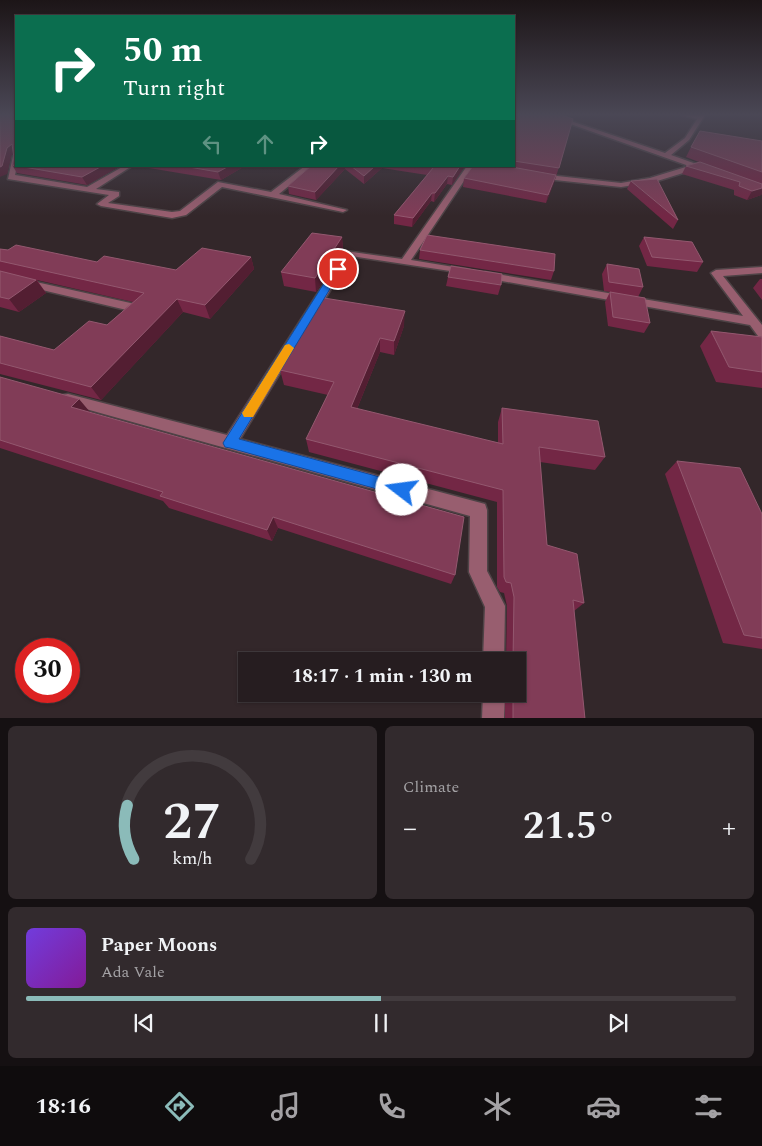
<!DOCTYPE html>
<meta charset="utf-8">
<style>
:root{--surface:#261d20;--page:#322a2d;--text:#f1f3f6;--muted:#a4a2a5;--line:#423b3e;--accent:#8bbbb9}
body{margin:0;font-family:Spectral,serif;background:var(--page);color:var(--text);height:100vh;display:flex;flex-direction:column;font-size:19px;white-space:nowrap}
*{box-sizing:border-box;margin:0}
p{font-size:16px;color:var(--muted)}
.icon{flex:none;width:28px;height:28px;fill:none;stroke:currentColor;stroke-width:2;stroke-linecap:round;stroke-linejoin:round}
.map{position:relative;height:718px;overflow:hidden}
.panel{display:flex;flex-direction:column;gap:8px;padding:8px;background:#151012;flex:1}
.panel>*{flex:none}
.guide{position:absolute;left:15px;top:15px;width:500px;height:152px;border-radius:0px;box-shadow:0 1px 4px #0004,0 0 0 1px var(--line);background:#0b6e4f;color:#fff;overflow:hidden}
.speed{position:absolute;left:15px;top:638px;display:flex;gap:10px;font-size:25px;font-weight:700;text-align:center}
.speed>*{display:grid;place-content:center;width:65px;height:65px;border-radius:50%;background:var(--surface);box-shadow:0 1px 4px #0004,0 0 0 1px var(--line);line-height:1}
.speed .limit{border:8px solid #d22;background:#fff;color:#111}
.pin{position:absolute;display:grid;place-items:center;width:42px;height:42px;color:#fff;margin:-21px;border:2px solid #fff;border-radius:50%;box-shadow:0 1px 5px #0007}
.me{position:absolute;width:55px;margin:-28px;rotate:285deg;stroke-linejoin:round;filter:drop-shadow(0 0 4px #0008)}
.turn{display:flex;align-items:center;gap:18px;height:105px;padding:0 25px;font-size:22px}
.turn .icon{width:65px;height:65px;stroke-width:2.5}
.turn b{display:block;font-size:35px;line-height:42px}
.lanes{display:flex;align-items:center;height:48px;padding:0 25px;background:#0003;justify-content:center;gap:25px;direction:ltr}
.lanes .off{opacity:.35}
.big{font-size:38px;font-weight:700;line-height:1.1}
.panel .card{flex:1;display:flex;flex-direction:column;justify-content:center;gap:8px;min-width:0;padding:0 18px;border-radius:8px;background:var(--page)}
.panel .dial{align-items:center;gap:0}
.dial svg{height:130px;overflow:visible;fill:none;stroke:var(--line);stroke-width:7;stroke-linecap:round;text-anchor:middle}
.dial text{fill:var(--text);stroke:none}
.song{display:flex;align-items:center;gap:15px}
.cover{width:60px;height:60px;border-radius:8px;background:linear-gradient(135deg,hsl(260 70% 55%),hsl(290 70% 35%))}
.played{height:5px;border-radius:2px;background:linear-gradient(90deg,var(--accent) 50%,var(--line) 50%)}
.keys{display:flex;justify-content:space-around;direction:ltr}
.heat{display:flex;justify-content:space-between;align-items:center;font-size:28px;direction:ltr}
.panel .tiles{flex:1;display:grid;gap:8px;grid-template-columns:1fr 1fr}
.card:last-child{grid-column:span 2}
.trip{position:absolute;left:238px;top:652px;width:288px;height:50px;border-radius:0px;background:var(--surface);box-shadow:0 1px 4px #0004,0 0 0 1px var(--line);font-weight:700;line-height:50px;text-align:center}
.tab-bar{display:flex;height:80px;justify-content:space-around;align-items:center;background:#0f0c0d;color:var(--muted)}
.tab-bar .icon{width:35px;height:35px}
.tab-bar .selected{color:var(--accent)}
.tab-bar b{font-size:22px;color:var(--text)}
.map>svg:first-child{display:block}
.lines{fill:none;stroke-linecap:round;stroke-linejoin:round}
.minor-casing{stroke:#4e4346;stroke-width:3}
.minor{fill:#985e6f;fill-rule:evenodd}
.wall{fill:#732745}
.shaded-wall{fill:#531e32}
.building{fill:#813c57;stroke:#93586f}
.route{fill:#1a73e8;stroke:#114b97}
.slow{fill:#f59e0b}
</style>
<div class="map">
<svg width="762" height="719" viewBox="0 0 762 719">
<rect width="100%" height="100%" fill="#33272a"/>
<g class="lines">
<!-- minor casing -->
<g class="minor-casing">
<path id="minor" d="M545 115H553L665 153 685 138 697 119 682 115H705L689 140 671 155 699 165 710 170 706 172 696 169 654 182 621 187 536 178V174H539L621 183 650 178 689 166Z
M16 154 17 166 15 175 87 187 124 166H132L96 189 119 192V196L108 203 172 212 180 211 218 182 271 192 305 166H313L279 194 347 210 343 212 222 187 186 215 172 218 101 206 97 204 109 195 8 179 13 156Z
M467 166H474L411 260 466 269 470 270V274L351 256 240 439 485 504 487 510V571L505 606 504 661H483L485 607 469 572 470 516 68 404 63 403 61 399 63 395 68 394 227 435 345 251 402 259Z
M762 267V273L723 276 762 325V337L758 336 750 325 485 278 480 275 485 272 743 316 711 273 716 270Z
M0 274 135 304 141 308 135 312 0 280Z
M483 694H505L504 719H482Z"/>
</g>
<!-- minor -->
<use href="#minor" class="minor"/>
</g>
<!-- wall -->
<path class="wall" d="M0 115 120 166 87 185 17 173 12 165 14 158 13 154 11 156 7 174Z
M514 115 573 119 556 177 546 203 463 187 464 178 473 166H514Z
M691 147 762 160V193L761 195 747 200 734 195V190L682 174 686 166 699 162 686 157Z
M137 166H245L221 180Z
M311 166H465L452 185 447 184 434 202 431 201 412 227 394 224V215L427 175 382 168 364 184 345 169 316 200 289 194 288 186Z
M631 181 678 220 673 229 627 189Z
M342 237 343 251 316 292 284 286 281 272Z
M644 237 703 262 697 272 647 266 639 246Z
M0 249 97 262 176 270 251 257 254 269 210 319 183 312 101 400 0 374V336L54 350 107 325 133 302 37 280 46 293 19 312 0 307Z
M420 250 554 271 551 280 419 259Z
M607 264 643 287 638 297 604 291 602 274Z
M448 277 501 285 498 295 446 286Z
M760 279H762V300L753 288Z
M610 292 650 323 644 333 608 326 605 302Z
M404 326 394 355 380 352 357 409 498 443V422L502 408 605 457 595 470 540 462 547 545 584 603 574 611 585 719H505V694H516V661H506L507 606 504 593 500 592 497 587V502L309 452 306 439 328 395 284 385 280 370Z
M711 331 762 337V388L716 382 700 346Z
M0 377 90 412 455 575 451 584 278 528 272 541 169 508 163 501 0 448Z
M677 461 762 514V649L723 643 665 474Z"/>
<!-- shaded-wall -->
<path class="shaded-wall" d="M12 144 16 152 11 156 7 174 0 177V167L7 148Z
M102 166H120L87 185 82 177Z
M229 166H245L221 180 218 172Z
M339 166H345V169L316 200 315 192Z
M375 166H382V168L364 184V176Z
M460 166H465L452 185 453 177Z
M556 175 554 183 546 203 548 195Z
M448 176 447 184 434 202 435 193Z
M762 188V193L761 195 747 200 752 191Z
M432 193 431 201 412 227 413 218Z
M342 237 343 251 316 292 315 278Z
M251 257 254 269 210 319 205 305Z
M36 280 46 293 19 312 9 299Z
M177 299 183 312 101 400 91 387Z
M405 311 404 326 394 355V341Z
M380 338V352L352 421 351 407Z
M79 399 90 412 82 420 71 407Z
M273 517 278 528 272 541 267 530Z"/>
<!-- building -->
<path class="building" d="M0 115H16V166L12 165 14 158 12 144 7 148 2 166 0 167Z
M514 115H562L573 119 559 168 514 161Z
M700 131 762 141V172L691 147Z
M700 162 762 184V188L752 191 739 186 740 182 686 166Z
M18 166H102L82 177Z
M183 166H229L218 172Z
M311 166H339L315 192 288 186Z
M351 166H375L364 176Z
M423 166H460L453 177 448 176 435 193H432L413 218 394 215 433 168Z
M473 166H506L556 175 548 195 464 178Z
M657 179 678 220 631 181Z
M312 233 342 237 315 278 281 272Z
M427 235 555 254 554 271 420 250Z
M644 237 692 242 703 262 652 257Z
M16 245 97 262 104 256 176 270 202 248 251 257 205 305 177 299 91 387 0 363V336L54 350 89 321 107 325 144 293 0 261V249L8 250Z
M607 264 639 269 643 287 609 282Z
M451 266 502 274 501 285 448 277Z
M0 271 36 280 9 299 0 297Z
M610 292 645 298 650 323 613 317Z
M324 298 405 311 394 341 380 338 351 407 503 444 502 408 598 421 605 457 539 447 547 545 577 554 584 603 573 600 585 719H513V694H516V661H513L514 597 511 583 506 582 504 577 503 490 306 439 334 382 280 370Z
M711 331 762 337V372L729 367Z
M0 377 79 399 71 407 464 517 455 575 273 517 267 530 160 496 163 492 0 440Z
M677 461 740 468 762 514V638L744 635Z"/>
<!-- sky -->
<linearGradient id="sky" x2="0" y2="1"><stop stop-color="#1c1517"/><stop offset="0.53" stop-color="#4a4755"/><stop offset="1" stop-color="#4a4755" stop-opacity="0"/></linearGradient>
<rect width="762" height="216" fill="url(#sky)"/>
<!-- route -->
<path class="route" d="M338 266 342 269 239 439 402 483 407 485 410 490 407 494 402 496 230 448 225 447 223 443 333 269Z"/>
<!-- slow -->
<path class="slow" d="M289 344 294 348 253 417H244L242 413 244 410 285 345Z"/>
</svg>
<div class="speed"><div class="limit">30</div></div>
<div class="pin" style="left:338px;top:269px;background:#d93025"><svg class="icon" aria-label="arrive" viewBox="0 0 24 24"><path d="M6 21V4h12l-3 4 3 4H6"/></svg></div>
<svg class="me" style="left:402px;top:490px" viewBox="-20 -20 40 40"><circle r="19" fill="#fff"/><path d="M0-13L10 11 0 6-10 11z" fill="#1a73e8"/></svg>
<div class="trip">18:17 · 1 min · 130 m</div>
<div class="guide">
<div class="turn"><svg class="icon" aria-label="right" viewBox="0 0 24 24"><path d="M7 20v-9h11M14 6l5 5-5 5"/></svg><div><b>50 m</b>Turn right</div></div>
<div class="lanes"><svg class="icon off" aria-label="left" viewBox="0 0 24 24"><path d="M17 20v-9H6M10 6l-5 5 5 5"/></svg><svg class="icon off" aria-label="ahead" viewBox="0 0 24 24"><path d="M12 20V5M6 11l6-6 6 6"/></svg><svg class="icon" aria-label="right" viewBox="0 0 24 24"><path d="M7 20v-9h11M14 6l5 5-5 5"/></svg></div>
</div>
</div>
<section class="panel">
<div class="tiles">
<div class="card dial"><svg viewBox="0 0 100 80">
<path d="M14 69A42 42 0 1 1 86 69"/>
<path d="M14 69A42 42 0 0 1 10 36" stroke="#8bbbb9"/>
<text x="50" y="56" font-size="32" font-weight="700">27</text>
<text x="50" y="72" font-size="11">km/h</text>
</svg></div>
<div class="card"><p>Climate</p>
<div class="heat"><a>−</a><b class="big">21.5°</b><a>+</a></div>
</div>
<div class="card">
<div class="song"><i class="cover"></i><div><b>Paper Moons</b><p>Ada Vale</p></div></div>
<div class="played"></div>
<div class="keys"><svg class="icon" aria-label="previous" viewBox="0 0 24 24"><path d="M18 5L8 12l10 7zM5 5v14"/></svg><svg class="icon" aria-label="pause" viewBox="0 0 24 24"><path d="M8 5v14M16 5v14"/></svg><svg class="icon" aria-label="next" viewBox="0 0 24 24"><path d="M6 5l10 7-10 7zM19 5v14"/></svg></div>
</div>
</div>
</section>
<nav class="tab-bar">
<b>18:16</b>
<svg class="icon selected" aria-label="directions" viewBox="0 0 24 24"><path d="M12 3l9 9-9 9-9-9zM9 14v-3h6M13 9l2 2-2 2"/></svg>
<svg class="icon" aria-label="music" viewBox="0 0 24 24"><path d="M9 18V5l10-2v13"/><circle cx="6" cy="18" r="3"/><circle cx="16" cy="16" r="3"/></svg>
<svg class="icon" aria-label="phone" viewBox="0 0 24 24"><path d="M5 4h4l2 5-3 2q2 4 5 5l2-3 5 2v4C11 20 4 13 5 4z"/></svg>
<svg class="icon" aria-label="climate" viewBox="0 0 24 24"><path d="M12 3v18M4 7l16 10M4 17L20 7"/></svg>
<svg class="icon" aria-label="car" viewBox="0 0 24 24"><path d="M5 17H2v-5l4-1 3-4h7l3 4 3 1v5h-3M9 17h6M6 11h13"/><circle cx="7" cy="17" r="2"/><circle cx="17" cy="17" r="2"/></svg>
<svg class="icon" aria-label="filters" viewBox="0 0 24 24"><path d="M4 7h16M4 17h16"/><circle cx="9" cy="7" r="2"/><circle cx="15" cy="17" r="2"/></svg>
</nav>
